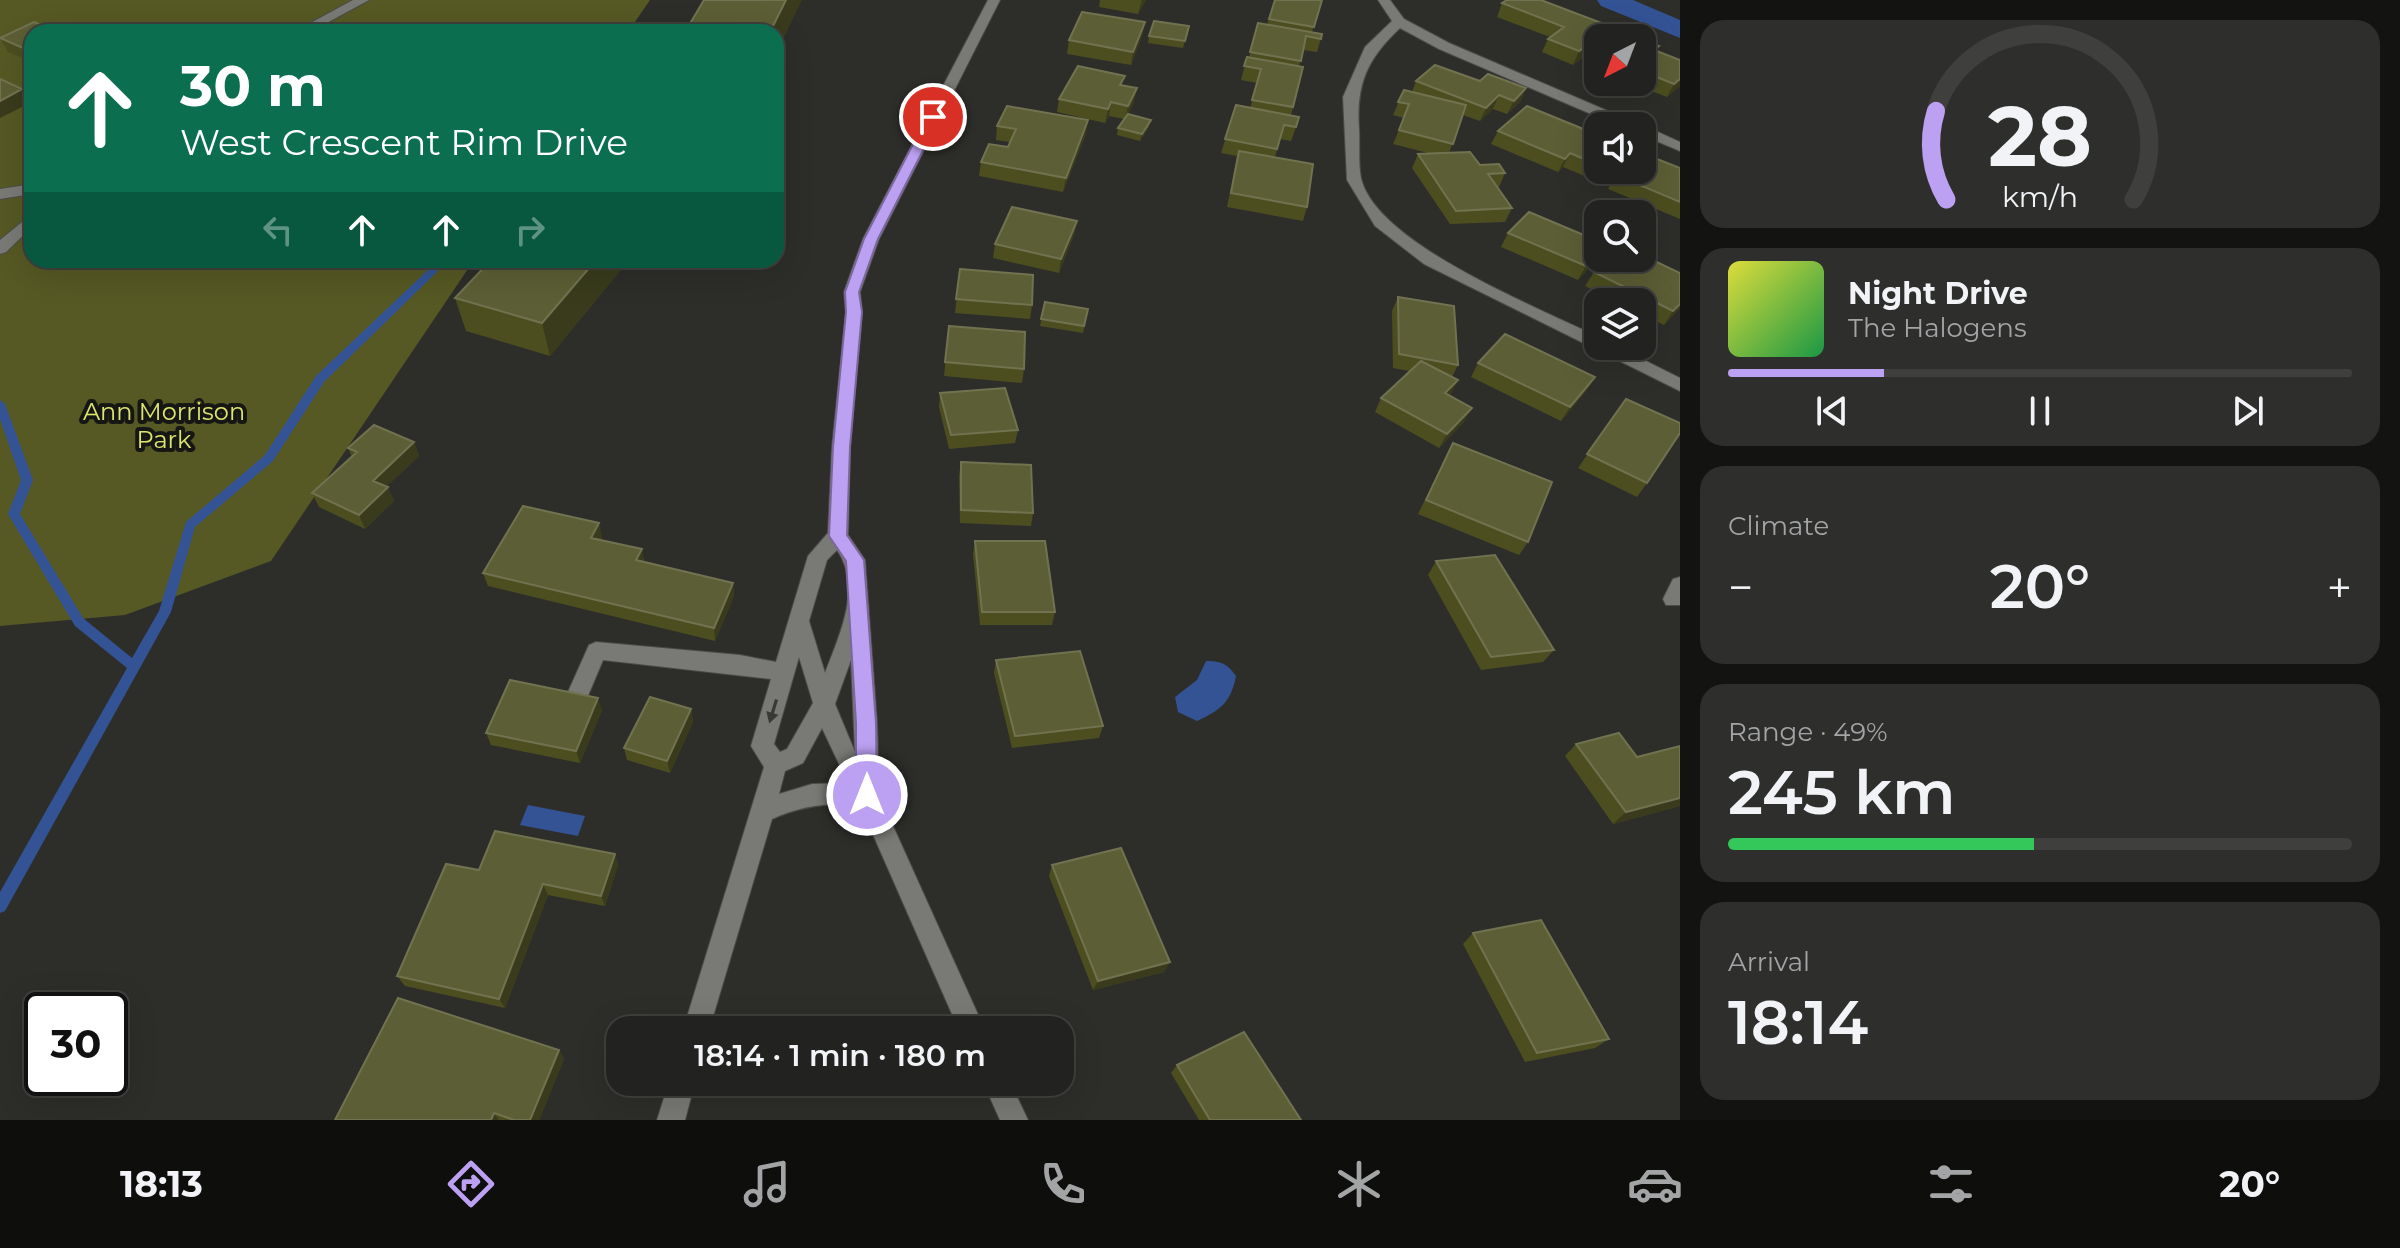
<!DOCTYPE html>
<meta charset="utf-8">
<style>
:root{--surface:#222220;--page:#2e2f2d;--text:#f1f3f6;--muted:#a2a4a5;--line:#3f3f3e;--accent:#bca0f2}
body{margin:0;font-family:Montserrat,sans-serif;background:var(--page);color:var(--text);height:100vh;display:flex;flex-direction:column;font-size:30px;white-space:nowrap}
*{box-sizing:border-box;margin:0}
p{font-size:26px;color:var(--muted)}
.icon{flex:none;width:44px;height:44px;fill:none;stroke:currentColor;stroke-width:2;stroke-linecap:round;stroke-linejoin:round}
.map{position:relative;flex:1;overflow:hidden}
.drawer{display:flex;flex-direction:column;gap:20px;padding:20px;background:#131312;width:720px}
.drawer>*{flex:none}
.hud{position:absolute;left:24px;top:24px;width:760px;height:244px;border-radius:24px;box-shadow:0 8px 32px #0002,0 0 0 2px var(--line);background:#0b6e4f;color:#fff;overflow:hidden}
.needle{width:52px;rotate:222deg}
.controls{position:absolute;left:1584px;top:24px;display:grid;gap:16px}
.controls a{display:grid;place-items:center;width:72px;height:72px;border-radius:16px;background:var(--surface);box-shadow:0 8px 32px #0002,0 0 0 2px var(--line);font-size:40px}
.speed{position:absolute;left:24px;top:992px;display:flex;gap:16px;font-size:40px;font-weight:700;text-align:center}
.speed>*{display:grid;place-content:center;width:104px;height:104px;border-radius:50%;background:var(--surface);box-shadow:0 8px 32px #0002,0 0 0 2px var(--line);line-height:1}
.speed .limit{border:4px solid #111;border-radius:12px;background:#fff;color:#111}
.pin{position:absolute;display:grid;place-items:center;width:68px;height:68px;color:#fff;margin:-34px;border:4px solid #fff;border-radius:50%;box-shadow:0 2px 8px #0007}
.me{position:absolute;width:88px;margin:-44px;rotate:0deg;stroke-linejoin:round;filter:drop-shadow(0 0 6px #0008)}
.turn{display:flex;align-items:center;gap:28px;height:168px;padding:0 24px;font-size:36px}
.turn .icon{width:104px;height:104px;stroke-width:2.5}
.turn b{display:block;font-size:56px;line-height:68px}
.lanes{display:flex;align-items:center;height:76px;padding:0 24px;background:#0003;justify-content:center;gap:40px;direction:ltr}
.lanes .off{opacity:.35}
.big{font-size:60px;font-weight:600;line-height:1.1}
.drawer .tile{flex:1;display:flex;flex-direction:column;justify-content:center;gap:12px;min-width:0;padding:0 28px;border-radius:24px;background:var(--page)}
.drawer .dial{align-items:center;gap:0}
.dial svg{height:208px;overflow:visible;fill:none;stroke:var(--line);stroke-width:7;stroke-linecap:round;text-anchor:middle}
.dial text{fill:var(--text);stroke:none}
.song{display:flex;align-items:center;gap:24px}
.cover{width:96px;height:96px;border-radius:12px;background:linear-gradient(135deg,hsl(60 70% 55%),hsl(140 70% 35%))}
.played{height:8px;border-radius:4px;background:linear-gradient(90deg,var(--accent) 25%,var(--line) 25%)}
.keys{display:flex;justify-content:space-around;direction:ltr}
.heat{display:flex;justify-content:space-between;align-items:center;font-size:44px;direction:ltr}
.charge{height:12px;border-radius:6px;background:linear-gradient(90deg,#34c759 49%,var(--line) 0)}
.trip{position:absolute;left:606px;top:1016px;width:468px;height:80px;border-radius:24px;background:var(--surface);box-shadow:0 8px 32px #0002,0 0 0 2px var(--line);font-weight:600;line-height:80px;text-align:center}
.tabs{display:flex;height:128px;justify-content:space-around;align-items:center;background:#0e0e0d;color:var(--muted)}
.tabs .icon{width:56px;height:56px}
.tabs .on{color:var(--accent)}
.tabs b{font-size:36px;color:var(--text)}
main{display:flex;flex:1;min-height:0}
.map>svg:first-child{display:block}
.green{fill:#565923}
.water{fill:#345395}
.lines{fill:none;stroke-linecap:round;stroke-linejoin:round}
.stream{fill:#345395;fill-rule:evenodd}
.canal{fill:#345395;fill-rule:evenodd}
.minor-casing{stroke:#4b4b48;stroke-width:2}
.minor{fill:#797975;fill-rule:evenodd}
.wall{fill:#4c4e20}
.shaded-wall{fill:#393b1c}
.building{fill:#5c5e35;stroke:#717350;stroke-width:2}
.oneway{fill:#393936}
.route{fill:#bca0f2;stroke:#7a689d;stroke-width:2}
.labels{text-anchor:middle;stroke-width:8;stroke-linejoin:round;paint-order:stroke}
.park-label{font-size:24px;fill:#dfe66c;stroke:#161614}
</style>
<main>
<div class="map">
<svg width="1680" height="1120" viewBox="0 0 1680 1120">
<rect width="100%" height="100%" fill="#2d2e2a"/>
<!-- green -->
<path class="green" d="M0 0H650L628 32H32V260H474L271 561 125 615 0 626Z"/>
<!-- water -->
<path class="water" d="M1206 661C1221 661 1228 664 1236 676 1231 702 1221 710 1197 721L1178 712 1175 697 1197 680Z
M528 805 585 816 578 836 520 825Z"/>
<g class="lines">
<!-- stream -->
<path class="stream" d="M434 260H444L437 272 324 382 273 461 195 527 171 612 5 911 0 913V892L127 668 75 626 8 514 21 480 0 419V400L5 404 33 480 20 514 83 618 132 658 159 611 186 522 265 455 316 376 430 268Z"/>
<!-- canal -->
<path class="canal" d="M1597 0H1633L1680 20V38L1601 6Z"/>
<!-- minor casing -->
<g class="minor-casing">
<path id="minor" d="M353 0H369L310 32H294Z
M988 0H1000L879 239 860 292 862 312 850 447 848 535 865 560 877 723 879 795 985 1030H959L860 805C828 802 801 806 772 819L709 1030H683L764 767 751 746 771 679 603 660 587 698 579 701 571 698 568 692 589 645 596 642 740 655 776 662 808 556 828 533 832 447 846 312 844 292 863 239ZM837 550C863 587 839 636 825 673L809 621 827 560ZM799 657 813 703 787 749 780 752 774 744ZM851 660 855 752 835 704ZM822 728 848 783 812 784 779 794 785 771 803 763Z
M1378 0H1390L1404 19 1449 43 1636 123 1638 126H1619L1439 49 1400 28C1367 59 1356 84 1359 129 1360 145 1358 163 1361 178 1376 244 1540 308 1598 337V346H1616L1680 378V391L1424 264 1375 226 1347 180 1343 97 1365 47 1392 21Z
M1641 126 1647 127 1680 142V151L1642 135Z
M32 184V194L0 199V189Z
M32 214V227L6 252 0 254V240Z
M1680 577V605H1666L1663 599 1673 579Z
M669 1082H695L685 1120H657Z
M983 1082H1010L1028 1120H1000Z"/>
</g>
<!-- minor -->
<use href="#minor" class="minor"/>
</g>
<!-- wall -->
<path class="wall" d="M1100 0H1146L1138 14 1099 7Z
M1275 0H1322L1312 32 1322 34 1317 52 1303 50 1299 66 1293 107 1291 115 1296 127 1291 141 1280 139 1275 157 1307 207 1303 221 1227 207 1237 156 1221 153 1236 105 1250 108 1257 83 1241 80 1247 57 1249 58 1258 23 1267 25Z
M1502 3 1607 38 1573 65 1542 52 1548 39 1550 37 1497 17Z
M1145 22 1142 36 1131 65 1067 54 1069 40Z
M1189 26 1183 48 1148 43 1149 36Z
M32 32V62L8 52 0 38Z
M1642 39 1656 51 1680 60V86L1667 97 1628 82H1642Z
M1416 81H1480L1526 88 1520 102 1507 114 1493 109 1480 121 1463 115 1449 153 1480 165 1505 173 1499 187H1497L1512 208 1505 222 1450 224 1412 168 1418 154H1432L1393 144 1404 118 1393 115 1404 90 1412 92Z
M1123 86 1134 102 1128 114 1149 127 1140 141 1117 135 1118 128 1124 119 1109 116 1105 123 1057 112 1059 99Z
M997 126 1086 134 1063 192 979 176 981 162 1008 147 1010 142 996 140Z
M1498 131 1598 135V170L1592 179 1563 167 1558 172 1491 144Z
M1680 168V219L1608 189 1616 175Z
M1077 221 1074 235 1059 273 993 258 995 244Z
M1508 233 1598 241V257L1578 280 1501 247Z
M629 260 550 356 466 331 455 298Z
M960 269 1032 305 1030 319 955 313Z
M1594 272 1680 308 1664 325 1642 314V302H1617L1585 286Z
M1398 297 1458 365 1452 377 1451 394 1449 396 1464 422 1439 448 1375 412 1381 398 1409 371 1393 368 1392 311Z
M1045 302 1088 309 1083 333 1040 326Z
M949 326 1024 369 1022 383 944 376Z
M1478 363 1595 377 1586 391 1561 421 1471 377Z
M940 393 1018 430 1015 443 949 449 939 407Z
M1626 399 1647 483 1637 497 1578 468Z
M414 442 419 456 387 486 394 501 365 529 319 507 312 493 352 457 348 448Z
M1453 443 1528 542 1519 555 1418 514Z
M961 462 1033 513 1031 526 960 523 959 476Z
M602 536 601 540 645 562 733 583 734 596 715 641 488 586 483 573Z
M975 541 1055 612 1052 625H980L973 554Z
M1436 561 1554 650 1543 662 1481 670 1428 575Z
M996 660 1103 726 1099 738 1012 748 994 673Z
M691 709 693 722 670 773 627 760 624 748Z
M602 710 580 763 491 745 486 733Z
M1576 744 1637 757 1680 746V806L1613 824 1565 756Z
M615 854 618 865 605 906 548 895 505 1008 405 986 397 976 479 870Z
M1052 865 1170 962 1164 972 1093 990 1049 876Z
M1473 933 1609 1039 1595 1048 1525 1062 1463 944Z
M559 1050 564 1059 539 1120H335Z
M1177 1065 1301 1120H1199L1171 1073Z"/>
<!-- shaded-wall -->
<path class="shaded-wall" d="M786 0H802L776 54V32H770Z
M1142 0H1146L1138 14Z
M1145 22 1142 36 1131 65 1133 52Z
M1612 27 1607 38H1598V46L1573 65 1579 51Z
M1680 79V86L1667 97 1674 84Z
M1137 88 1134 102 1125 120 1128 106Z
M1526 88 1520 102 1507 114 1514 101Z
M22 89 30 103 0 118V101Z
M1499 95 1493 109 1480 121 1486 108Z
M1111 102 1109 116 1105 123 1108 109Z
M1088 120 1086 134 1063 192 1066 178Z
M1151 120 1149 127 1140 141 1142 134Z
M1570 153 1563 167 1558 172 1565 159Z
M1598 168V170H1602L1592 179Z
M1077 221 1074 235 1059 273 1061 259Z
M1598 253V257L1578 280 1586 266Z
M596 260H629L550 356 542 323Z
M1680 304V308L1664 325 1673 311Z
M1595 377 1586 391 1561 421 1570 407Z
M1458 380 1451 394 1437 407 1445 393Z
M1472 408 1464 422 1439 448 1447 434Z
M414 442 419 456 379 494 373 481Z
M388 487 394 501 365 529 359 515Z
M599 523 602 536 595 551 591 538Z
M642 549 645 562 636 560Z
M733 583 734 596 715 641 714 628Z
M598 698 602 710 580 763 576 751Z
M691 709 693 722 670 773 667 761Z
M1680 798V806L1613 824 1626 812Z
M615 854 618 865 605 906 601 896Z
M543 884 548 895 505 1008 499 999Z
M1170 962 1164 972 1093 990 1098 981Z
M559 1050 564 1059 539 1120H530Z
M494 1113 499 1120H491Z"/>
<!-- building -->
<path class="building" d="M704 0H786L770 32H685Z
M1275 0H1322L1314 27 1269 19Z
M1507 0H1541L1612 27 1579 51 1548 39 1564 27 1502 3Z
M1082 12 1145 22 1133 52 1069 40Z
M1154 21 1189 26 1185 41 1149 36Z
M34 22 58 32H32V52L0 38Z
M1258 23 1322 34 1321 39 1306 36 1301 61 1250 52Z
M1642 39 1659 46 1654 50 1680 60V79L1674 84 1642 71Z
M1247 57 1303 67 1293 107 1252 100 1261 69 1244 66Z
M1435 65 1480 81 1488 74 1526 88 1514 101 1499 95 1486 108 1416 81Z
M1078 66 1125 76 1120 85 1137 88 1128 106 1111 102 1108 109 1059 99Z
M0 79 22 89 0 101Z
M1404 90 1466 105 1453 144 1399 130 1409 104 1398 102Z
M1236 105 1299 117 1296 127 1284 125 1277 149 1225 139Z
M1007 106 1088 120 1066 178 981 162 989 144 1008 147 1016 129 997 126Z
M1527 106 1598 135V165L1570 153 1565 159 1498 131Z
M1128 114 1151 120 1142 134 1118 128Z
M1239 151 1313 164 1307 207 1231 193Z
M1470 152 1480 165 1499 164 1505 173 1488 174 1512 208 1456 211 1418 154Z
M1642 153 1680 168V202L1616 175 1622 170H1642Z
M1012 207 1077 221 1061 259 995 244Z
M1529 212 1598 241V253L1586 266 1508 233Z
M1642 255 1680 273V304L1673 311 1594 272 1610 258H1642Z
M491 260H596L542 323 455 298Z
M960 269 1033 275 1032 305 956 299Z
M1398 297 1454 306 1458 365 1399 354Z
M1045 302 1088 309 1084 326 1041 319Z
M949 326 1025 332 1024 369 945 362Z
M1505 334 1595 377 1570 407 1478 363Z
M1421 361 1458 380 1445 393 1472 408 1447 434 1381 398Z
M1005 388 1018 430 951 435 940 393Z
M1626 399 1680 423V433L1647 483 1587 454Z
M374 425 414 442 373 481 388 487 359 515 312 493 357 452 348 448Z
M1453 443 1552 482 1528 542 1426 500Z
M961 462 1031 465 1033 513 961 510Z
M523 506 599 523 591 538 642 549 636 560 733 583 714 628 483 573Z
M975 541H1045L1055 612H982Z
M1495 555 1554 650 1491 657 1436 561Z
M1080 651 1103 726 1015 736 996 660Z
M510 680 598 698 576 751 486 733Z
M650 697 691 709 667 761 624 748Z
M1619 733 1637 757 1680 746V798L1626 812 1576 744Z
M495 831 615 854 601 896 543 884 499 999 397 976 446 864 479 870Z
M1121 848 1170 962 1098 981 1052 865Z
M1541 920 1609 1039 1537 1053 1473 933Z
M398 998 559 1050 530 1120H514L494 1113 491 1120H335Z
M1244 1032 1301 1120H1210L1177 1065Z"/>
<!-- one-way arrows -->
<defs><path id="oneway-solid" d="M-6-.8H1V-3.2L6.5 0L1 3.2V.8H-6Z" transform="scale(2)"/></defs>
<use class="oneway" href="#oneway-solid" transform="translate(773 711) rotate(107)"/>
<!-- route -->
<path class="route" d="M933 113 940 117 878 239 859 292 862 312 850 447 847 535 864 560 876 723 877 795 874 802 867 805 859 802 856 795V723L846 561 829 536 833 447 846 312 845 292 864 239 927 117Z"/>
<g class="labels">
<!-- park labels -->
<g class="park-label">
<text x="164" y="420">Ann Morrison<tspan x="164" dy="28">Park</tspan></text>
</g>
</g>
</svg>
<div class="controls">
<a><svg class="needle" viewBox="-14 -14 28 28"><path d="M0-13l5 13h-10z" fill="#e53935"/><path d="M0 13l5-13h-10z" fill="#a2a4a5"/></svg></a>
<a><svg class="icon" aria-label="sound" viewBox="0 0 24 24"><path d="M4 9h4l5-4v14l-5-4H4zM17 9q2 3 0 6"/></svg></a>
<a><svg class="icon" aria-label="search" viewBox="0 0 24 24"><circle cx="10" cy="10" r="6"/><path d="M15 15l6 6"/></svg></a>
<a><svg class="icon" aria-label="layers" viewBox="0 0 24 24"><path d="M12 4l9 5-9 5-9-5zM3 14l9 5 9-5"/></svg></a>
</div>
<div class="speed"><div class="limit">30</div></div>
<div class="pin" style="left:933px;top:117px;background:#d93025"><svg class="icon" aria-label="arrive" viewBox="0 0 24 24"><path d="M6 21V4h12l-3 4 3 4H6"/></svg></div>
<svg class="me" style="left:867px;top:795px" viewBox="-20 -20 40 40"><circle r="17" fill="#bca0f2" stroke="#fff" stroke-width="3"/><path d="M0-11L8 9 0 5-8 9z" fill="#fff"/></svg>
<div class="trip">18:14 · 1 min · 180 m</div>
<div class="hud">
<div class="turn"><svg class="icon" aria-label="ahead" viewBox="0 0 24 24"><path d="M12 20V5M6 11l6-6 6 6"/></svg><div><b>30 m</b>West Crescent Rim Drive</div></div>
<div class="lanes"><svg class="icon off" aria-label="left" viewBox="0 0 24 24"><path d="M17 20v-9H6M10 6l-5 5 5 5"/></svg><svg class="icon" aria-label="ahead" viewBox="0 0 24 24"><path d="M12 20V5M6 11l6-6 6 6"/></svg><svg class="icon" aria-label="ahead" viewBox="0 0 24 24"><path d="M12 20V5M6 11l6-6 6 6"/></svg><svg class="icon off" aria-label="right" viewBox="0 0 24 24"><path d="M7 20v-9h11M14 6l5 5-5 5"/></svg></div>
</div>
</div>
<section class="drawer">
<div class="tile dial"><svg viewBox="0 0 100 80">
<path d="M14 69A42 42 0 1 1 86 69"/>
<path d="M14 69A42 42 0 0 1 10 35" stroke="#bca0f2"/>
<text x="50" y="56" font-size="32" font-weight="700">28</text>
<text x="50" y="72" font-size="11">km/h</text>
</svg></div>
<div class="tile">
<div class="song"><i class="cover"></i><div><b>Night Drive</b><p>The Halogens</p></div></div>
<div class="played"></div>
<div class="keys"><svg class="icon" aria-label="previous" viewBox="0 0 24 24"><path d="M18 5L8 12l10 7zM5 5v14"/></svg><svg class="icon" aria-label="pause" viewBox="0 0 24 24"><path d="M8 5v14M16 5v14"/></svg><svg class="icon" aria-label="next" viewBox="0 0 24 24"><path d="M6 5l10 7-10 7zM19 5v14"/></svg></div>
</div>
<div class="tile"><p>Climate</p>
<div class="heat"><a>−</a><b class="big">20°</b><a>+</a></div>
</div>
<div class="tile"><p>Range · 49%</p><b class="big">245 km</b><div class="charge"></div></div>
<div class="tile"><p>Arrival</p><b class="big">18:14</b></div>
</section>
</main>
<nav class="tabs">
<b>18:13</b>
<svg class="icon on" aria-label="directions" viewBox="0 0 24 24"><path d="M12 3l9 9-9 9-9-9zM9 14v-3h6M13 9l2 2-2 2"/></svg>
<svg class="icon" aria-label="music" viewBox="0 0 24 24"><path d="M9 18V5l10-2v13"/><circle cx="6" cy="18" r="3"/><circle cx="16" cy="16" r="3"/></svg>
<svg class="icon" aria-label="phone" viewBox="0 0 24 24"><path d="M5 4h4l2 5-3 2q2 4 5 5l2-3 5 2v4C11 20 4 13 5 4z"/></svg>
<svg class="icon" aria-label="climate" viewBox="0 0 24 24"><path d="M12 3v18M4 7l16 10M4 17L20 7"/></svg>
<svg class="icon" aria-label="car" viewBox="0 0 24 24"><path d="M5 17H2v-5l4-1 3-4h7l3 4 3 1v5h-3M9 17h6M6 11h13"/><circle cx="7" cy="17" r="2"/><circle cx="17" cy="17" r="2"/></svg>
<svg class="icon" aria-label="filters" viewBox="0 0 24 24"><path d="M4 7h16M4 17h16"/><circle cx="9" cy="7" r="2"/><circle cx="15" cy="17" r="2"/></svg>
<b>20°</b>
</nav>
